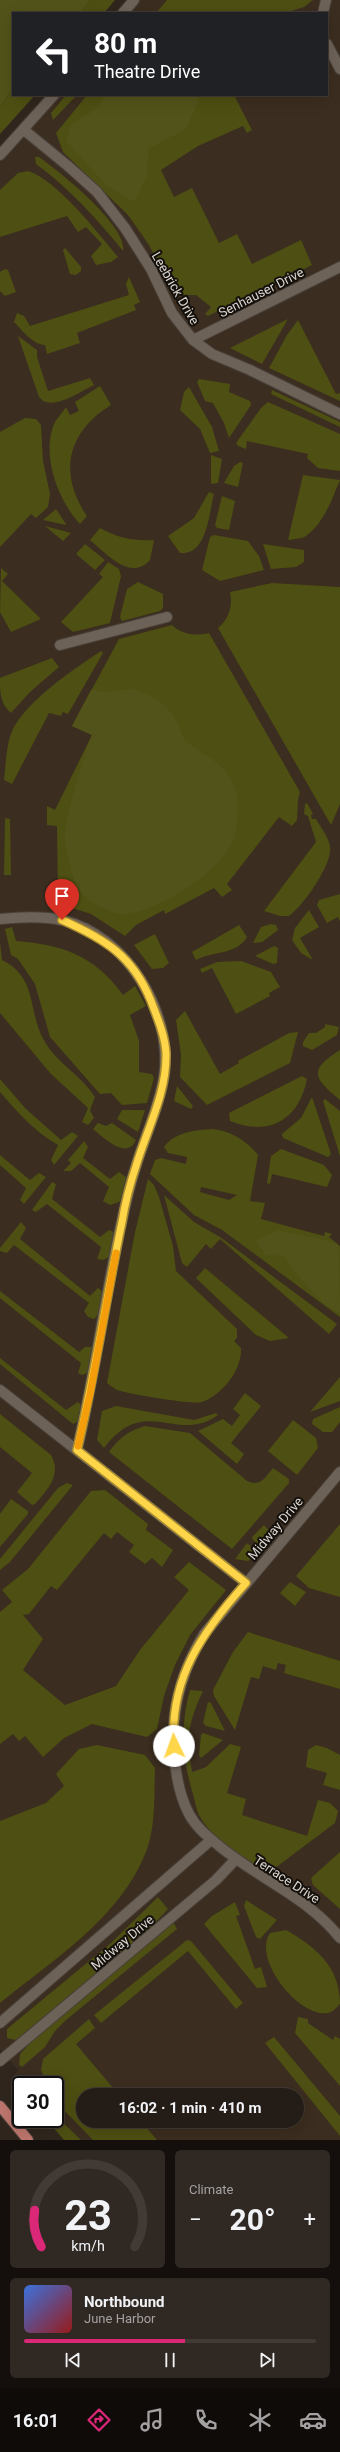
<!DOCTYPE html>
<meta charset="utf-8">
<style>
:root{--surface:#241c16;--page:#302923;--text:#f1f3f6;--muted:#a3a1a1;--line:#413a35;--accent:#db2777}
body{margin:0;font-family:Roboto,sans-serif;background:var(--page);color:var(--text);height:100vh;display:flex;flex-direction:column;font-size:15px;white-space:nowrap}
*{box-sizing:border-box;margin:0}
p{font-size:13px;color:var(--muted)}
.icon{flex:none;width:22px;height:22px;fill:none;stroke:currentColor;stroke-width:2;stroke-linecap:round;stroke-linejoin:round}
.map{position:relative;height:2140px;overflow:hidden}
.sheet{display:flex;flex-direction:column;gap:10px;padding:10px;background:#140f0c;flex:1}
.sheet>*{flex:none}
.guide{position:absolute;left:12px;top:12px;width:316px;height:84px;border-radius:0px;box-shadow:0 4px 16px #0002,0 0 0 1px var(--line);background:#202124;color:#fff;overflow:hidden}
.speed{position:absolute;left:12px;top:2076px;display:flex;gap:8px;font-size:20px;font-weight:700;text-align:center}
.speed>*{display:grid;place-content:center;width:52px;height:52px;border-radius:50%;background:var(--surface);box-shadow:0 4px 16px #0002,0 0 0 1px var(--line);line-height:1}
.speed .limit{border:2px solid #111;border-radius:6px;background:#fff;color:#111}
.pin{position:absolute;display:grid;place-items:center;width:34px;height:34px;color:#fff;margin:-41px -17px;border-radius:50% 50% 50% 0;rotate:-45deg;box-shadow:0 0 4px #0007}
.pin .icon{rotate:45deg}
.me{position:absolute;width:44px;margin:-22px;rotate:357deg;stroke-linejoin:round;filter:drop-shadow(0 0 3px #0008)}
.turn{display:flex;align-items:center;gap:14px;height:84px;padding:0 16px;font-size:18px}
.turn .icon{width:52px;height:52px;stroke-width:2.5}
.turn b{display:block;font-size:28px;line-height:34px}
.big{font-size:30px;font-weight:700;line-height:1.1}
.sheet .card{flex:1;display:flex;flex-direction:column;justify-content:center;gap:6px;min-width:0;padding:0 14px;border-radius:6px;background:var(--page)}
.sheet .dial{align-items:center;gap:0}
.dial svg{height:104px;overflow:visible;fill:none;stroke:var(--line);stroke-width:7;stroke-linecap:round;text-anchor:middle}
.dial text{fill:var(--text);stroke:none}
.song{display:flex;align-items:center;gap:12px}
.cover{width:48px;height:48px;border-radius:6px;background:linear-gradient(135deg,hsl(220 70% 55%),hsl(0 70% 35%))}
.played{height:4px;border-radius:2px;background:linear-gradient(90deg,var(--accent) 55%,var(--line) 55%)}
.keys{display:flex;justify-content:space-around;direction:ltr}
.heat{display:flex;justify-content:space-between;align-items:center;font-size:22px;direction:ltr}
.sheet .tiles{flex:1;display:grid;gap:10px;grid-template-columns:1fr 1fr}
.card:last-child{grid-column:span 2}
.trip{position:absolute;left:76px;top:2088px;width:228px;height:40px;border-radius:20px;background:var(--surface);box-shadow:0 4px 16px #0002,0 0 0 1px var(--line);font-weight:700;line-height:40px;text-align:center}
.dock{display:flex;height:64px;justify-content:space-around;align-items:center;background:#0e0b09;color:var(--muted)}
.dock .icon{width:28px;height:28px}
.dock .current{color:var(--accent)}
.dock b{font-size:18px;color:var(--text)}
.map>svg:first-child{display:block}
.built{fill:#3b2d1f;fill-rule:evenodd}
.green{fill:#4e4f12;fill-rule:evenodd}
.forest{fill:#52531a}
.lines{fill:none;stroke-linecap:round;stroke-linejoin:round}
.minor-casing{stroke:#4a423b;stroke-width:12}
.major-casing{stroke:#4a423b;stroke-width:12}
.minor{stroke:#6d6258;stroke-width:10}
.major{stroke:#be766d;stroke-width:10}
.route-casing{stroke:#a68a30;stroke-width:10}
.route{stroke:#ffd54a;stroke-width:7}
.slow{stroke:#f59e0b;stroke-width:7}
.labels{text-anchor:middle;stroke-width:4;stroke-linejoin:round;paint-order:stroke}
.street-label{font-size:13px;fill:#dbd5cf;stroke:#14100c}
</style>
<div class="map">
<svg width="340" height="2140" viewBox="0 0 340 2140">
<rect width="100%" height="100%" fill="#30261d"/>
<!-- built -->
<path class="built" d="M134 0H340V2140H64L46 2119H55V2085H21V2088L13 2077 18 2070 0 2049V155L54 95H327V13H123ZM83 2095H297V2121H83Z"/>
<!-- green -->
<path class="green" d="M91 0H115L104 13H80Z
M167 0H313L304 7 285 13H156Z
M13 88V95H35L0 134V107Z
M66 95H77L53 120 51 113Z
M87 95H234L252 130 247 133 243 126 198 146 161 170 174 197 192 188 219 243 237 234 252 264 301 240 312 265 208 316 205 314 211 307 196 295H175L149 245 128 215 63 152 56 133Z
M35 157H39C59 171 128 226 123 251 97 219 69 188 36 164Z
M28 171C56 179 99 234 118 257L111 262 96 265 91 256 102 244 86 227 78 232 67 216 0 237V190L18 173Z
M65 248 81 267V271L76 275 70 274 63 250Z
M5 269 8 270 16 292 5 296 0 291V272Z
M129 277 140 302 134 305 136 310 77 333 80 343 47 354 45 345C33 345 22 330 14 322L17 313 24 316 30 326 129 295 126 284Z
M288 319 262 364 230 348Z
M298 320 336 394 340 393V401L269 368 287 335Z
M18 336 37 350V357L48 391 90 378 94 385C81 391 58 408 43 401L39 397Z
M199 379 230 384 229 392 250 401 251 405 229 438 224 423 213 403 205 401 197 382Z
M100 386 111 405C67 432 58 474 87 516L80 524C58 501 40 453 55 422 58 417 63 412 66 407L70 415 79 411 75 402Z
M189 387 212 427 219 451 210 453 200 429 180 410 184 392Z
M272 390 340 422V427L271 394Z
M268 402 340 434V471L318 468 307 458 308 454 247 441 246 449 238 446 236 443 261 408Z
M25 418 36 419 41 425 43 461 50 494 48 507 36 518 31 514 0 547V432Z
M211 455 222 459 218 483 211 484Z
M240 462 243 463 238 487 224 483 234 466Z
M303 475 340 480C332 499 324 523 306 536 302 539 293 539 288 540Z
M209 492 214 494C209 513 207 556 180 553L168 536 194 518Z
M222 496 235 501 229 530 217 528 215 525Z
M56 509 66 524V525L43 520Z
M45 526 71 533 63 541Z
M100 528C118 538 133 541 154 540L150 560C130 582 106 553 90 540Z
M214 535 248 541 259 556 264 570 220 581 202 570 210 537Z
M85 544 105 560 95 570 76 554Z
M263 544 304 550V562L296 567 271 569Z
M108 562 119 569 121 576 110 623 73 632 61 622 103 577 99 574Z
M1 568 8 574 2 581 41 619 11 632 0 612Z
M138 582 163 594V608L160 611 122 621 120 617 127 589Z
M272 583 340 587V804L331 825 218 628C229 619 233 606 230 592Z
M172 625C183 635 195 636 209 633L300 792 298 800 297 820 292 826 279 817 227 884 232 890 222 897 214 888 165 914 164 910 136 925 125 936 91 914 63 905 58 896 57 826 47 825V806L55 810 92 735 72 726 119 639Z
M101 651 103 653 68 714 63 712 61 716 49 713 12 784 4 780C6 765 6 745 12 731 26 701 74 669 101 651Z
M52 658 59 667 30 692 11 713C0 703 0 693 0 678Z
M307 803 313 814 311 815 312 819H316C321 828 332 841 330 852 328 870 303 906 289 916H280L264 911 316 842 308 816 304 814 305 804Z
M5 818 10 819 11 875H4Z
M340 894V921L338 917 327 923 317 905 319 900Z
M309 910 319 927 300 938 313 960 301 953 292 940 295 928Z
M271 924 276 925 278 930 262 942 253 943 261 927Z
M239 925 247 937C237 955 212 951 196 960L192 952Z
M12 927 16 941C63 945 94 955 123 995L135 986 146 1006 130 1015 139 1041V1072L152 1074 154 1078 147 1103 122 1105 111 1093 100 1094 50 1037 35 984 18 959 11 955 5 929Z
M155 934 169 963 163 968 152 969 134 945Z
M0 942 2 960C39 978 27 1013 45 1042 57 1063 81 1075 95 1097L90 1110 94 1118 88 1125 82 1122 88 1108 51 1074 0 1013Z
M274 946 278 948 277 963 273 964 255 956Z
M241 961 271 972 280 987 269 993 270 996 236 1014 212 968 202 973 200 969 217 962Z
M185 1011 220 1074 239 1063 238 1061 289 1033 298 1032 290 1063 207 1105 180 1077 181 1055 176 1020Z
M325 1024 339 1027 337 1035 312 1050 303 1046V1042L309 1033H316L325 1027Z
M340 1050V1100C313 1078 308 1070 340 1050Z
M302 1076 307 1079C299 1120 269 1137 230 1121L229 1113Z
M0 1079 26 1109 61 1140 72 1132 78 1136 54 1165 51 1160 58 1145C35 1132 18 1113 0 1092Z
M177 1086 193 1106 191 1109 174 1101Z
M312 1097 331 1154 328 1157 283 1138 282 1134 301 1118Z
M325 1099 340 1111V1156L323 1101Z
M122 1110H145L138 1132 117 1119Z
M98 1123 106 1126 112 1123 136 1140C127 1161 103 1137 93 1129Z
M212 1129C231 1131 246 1140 258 1155L250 1201 265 1203 261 1219 324 1236 325 1232 332 1234 329 1237 340 1246V1317L222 1230 194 1215 150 1174 155 1160 161 1158 186 1164 187 1157 168 1153 164 1147C175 1132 195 1130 212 1129ZM201 1187 237 1195 229 1200 200 1192Z
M84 1141 88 1147 83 1158 110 1179 119 1172 127 1178 124 1196 119 1202 110 1205 103 1201 109 1187 80 1163 71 1171H63L71 1163 68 1160Z
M281 1149 324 1165 332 1175 327 1187 272 1174 270 1184 267 1183 271 1156Z
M0 1155 30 1180 39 1173 46 1177 24 1204 20 1200 26 1188 0 1165Z
M148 1179 154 1185 159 1197 173 1246 176 1271 237 1329V1338L234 1341 241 1348C242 1370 223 1394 202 1402 192 1405 129 1394 117 1390 113 1388 110 1385 107 1383L135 1232Z
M52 1182 56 1184 52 1199 100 1237 109 1230 116 1233 113 1255 103 1260 97 1259 101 1247 47 1204 36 1212 32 1210Z
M164 1195 194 1222 220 1237 337 1324 329 1334 220 1239 211 1249 206 1244 187 1267 182 1263Z
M21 1222 26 1228 20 1239 90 1296 98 1288C110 1295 103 1311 94 1319L88 1317 84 1311 89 1303 14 1245 7 1253 0 1251V1248Z
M205 1268 289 1338 270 1341 256 1335 196 1278Z
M0 1291 79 1352 85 1347H92L94 1351 90 1372 82 1375 78 1373 81 1363 0 1298Z
M0 1358 66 1410 78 1402 84 1408 82 1419 73 1424 0 1364Z
M340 1377V1401L310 1412Z
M245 1393 261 1406 231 1443 244 1454 237 1464 198 1431 223 1419 232 1426 240 1415 233 1409Z
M116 1406 194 1420 216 1413 218 1415C176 1445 146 1393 104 1448L97 1440 102 1411Z
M340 1407V1422L332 1432H323L312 1424 313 1419Z
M0 1414 51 1455C62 1475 48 1489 35 1504L32 1505 17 1492 32 1473 0 1447Z
M293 1420 316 1438 318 1448 297 1475 268 1451Z
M145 1426 190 1433 247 1481C260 1487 265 1478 273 1468L289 1479V1483L232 1549 109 1452C119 1438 128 1431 145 1426Z
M67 1483 73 1485 10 1562 0 1570V1559L58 1488Z
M105 1490 148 1524 146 1530 173 1550 162 1567 152 1558 145 1564 129 1552 134 1545 117 1532 111 1539 104 1533 57 1590 51 1586 29 1614 23 1615 43 1639 23 1670 65 1705 116 1686 140 1650 189 1590 174 1577 189 1562 226 1590 190 1635 175 1665 164 1696 157 1729 147 1737 92 1724 64 1738 43 1757 25 1736 19 1741 13 1734 0 1744V1612L12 1602 2 1590 28 1569 91 1491Z
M11 1499 28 1511V1514L0 1547V1514Z
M340 1524V1597L309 1588 296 1576Z
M264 1525 273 1535 263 1548 253 1540 252 1537Z
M247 1543 259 1553 248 1561 235 1559Z
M290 1582 306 1592 295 1606 280 1593Z
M248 1632 340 1661V1689L284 1673 286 1665 278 1663 276 1670 263 1666 259 1679 251 1677 235 1730 214 1696 213 1690 233 1652Z
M190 1690 203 1691C187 1725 187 1736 192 1772L206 1767 230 1744 241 1747 227 1793 246 1799 242 1815 307 1836 318 1800 330 1803 338 1811 335 1823 271 1871 258 1872C238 1857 212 1838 199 1815 196 1809 195 1801 193 1794 182 1759 180 1725 190 1690Z
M208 1702 211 1703 225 1731 206 1726 203 1723Z
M203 1733 223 1740 201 1758 199 1755 201 1735Z
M97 1745 145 1755 155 1768C154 1795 156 1826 146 1852 120 1918 53 1960 0 2003V1821L46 1803 64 1786 56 1774 79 1749Z
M316 1745 327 1748 340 1755V1790L323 1785 327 1773 306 1767 308 1750Z
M340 1852V1909L313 1885 311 1878Z
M158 1897 168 1909 152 1926 16 2040 7 2038V2029L111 1943Z
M246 1900 277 1920 260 1939 256 1937 244 1906Z
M235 1902 240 1915 236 1916 255 1969 261 1967 267 1987 257 1988 204 1924 212 1916Z
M173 1922 177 1929 66 2020 55 2031 45 2047 22 2067 19 2065 20 2054 30 2043Z
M286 1930C316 1947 340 1967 340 2004 336 2008 333 2012 328 2013 299 2018 252 1959 270 1933Z
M187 1940 191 1941 243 2003 236 2009 188 1951 101 2023 94 2015Z
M298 2017 308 2019V2023L333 2040 335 2036 340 2039V2086L295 2033Z
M89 2019 95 2028 76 2044 119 2095H83V2121H141L157 2140H93L55 2101V2085H47L41 2070 43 2059Z
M274 2037 340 2116V2136L265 2043Z
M55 2115 81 2140H64L46 2119H55Z"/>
<!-- forest -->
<path class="forest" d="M0 0H91L80 13H13V88L0 107Z
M105 95H197L198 102 186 129 148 149 147 176 134 202 106 185 66 141 71 125 99 107Z
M131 689C150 693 170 705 178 724 181 733 183 739 192 746 207 757 223 763 232 781 241 798 239 823 233 840 220 873 155 914 121 914 113 913 107 910 101 907 78 897 74 882 69 860 68 852 64 844 65 836 66 818 70 806 75 789 80 770 84 752 92 735L72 726 91 690 105 692Z
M278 1230C295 1236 326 1237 339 1246L340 1313C319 1305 297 1273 283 1256L266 1255 255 1241Z"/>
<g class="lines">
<!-- minor casing -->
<g class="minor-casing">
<path id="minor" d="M123 13 134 0
M323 13 326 0
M327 44 340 69
M24 130 68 166 97 192 125 228 151 269 172 313 193 340 212 354 250 370 340 414
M0 155 54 95
M193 340 340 267
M60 645 167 617
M0 919C20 917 42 916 62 920 127 935 173 1013 164 1076 159 1108 145 1136 136 1166 130 1184 126 1202 122 1220 105 1296 95 1374 77 1450
M0 1390 246 1583
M340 1472 204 1634C182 1670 171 1708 174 1749 175 1770 179 1795 189 1814 196 1827 207 1836 218 1845 257 1878 308 1897 340 1938
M0 2023 211 1840
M0 2061 216 1880 235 1860"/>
</g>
<!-- major casing -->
<g class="major-casing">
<path id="major" d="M0 2106 28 2140"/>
</g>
<!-- minor -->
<use href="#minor" class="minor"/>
<!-- major -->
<use href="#major" class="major"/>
</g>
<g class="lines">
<!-- route casing -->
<g class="route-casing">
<path id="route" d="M62 920C105 939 133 956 151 1001 157 1017 165 1035 166 1053 167 1093 147 1129 136 1166 130 1184 125 1203 122 1222 106 1298 95 1375 77 1450L246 1583C203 1631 169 1678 174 1746"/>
</g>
<!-- route -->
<use href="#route" class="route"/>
<!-- slow -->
<path class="slow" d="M78 1446 90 1394 116 1253"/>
</g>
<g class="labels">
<!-- street labels -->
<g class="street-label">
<text transform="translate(176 288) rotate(60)" y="5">Leebrick Drive</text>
<text transform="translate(261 292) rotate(-27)" y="5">Senhauser Drive</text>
<text transform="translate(275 1528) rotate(-50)" y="5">Midway Drive</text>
<text transform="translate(287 1879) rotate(33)" y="5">Terrace Drive</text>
<text transform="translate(122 1942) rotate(-40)" y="5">Midway Drive</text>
</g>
</g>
</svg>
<div class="speed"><div class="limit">30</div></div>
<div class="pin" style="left:62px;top:920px;background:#d93025"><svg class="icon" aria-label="arrive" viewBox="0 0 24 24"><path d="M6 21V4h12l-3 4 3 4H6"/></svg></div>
<svg class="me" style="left:174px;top:1746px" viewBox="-20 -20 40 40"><circle r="19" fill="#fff"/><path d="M0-13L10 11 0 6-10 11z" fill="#ffd54a"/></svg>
<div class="trip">16:02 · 1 min · 410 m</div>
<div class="guide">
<div class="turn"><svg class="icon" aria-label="left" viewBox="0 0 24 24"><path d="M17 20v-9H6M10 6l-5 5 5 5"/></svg><div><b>80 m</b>Theatre Drive</div></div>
</div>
</div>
<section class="sheet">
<div class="tiles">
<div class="card dial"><svg viewBox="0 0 100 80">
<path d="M14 69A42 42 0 1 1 86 69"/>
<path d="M14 69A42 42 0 0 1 9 41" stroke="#db2777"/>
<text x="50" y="56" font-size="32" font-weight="700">23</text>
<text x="50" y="72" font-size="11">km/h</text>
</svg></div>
<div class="card"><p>Climate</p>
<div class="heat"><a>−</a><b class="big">20°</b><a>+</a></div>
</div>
<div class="card">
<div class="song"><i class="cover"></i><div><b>Northbound</b><p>June Harbor</p></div></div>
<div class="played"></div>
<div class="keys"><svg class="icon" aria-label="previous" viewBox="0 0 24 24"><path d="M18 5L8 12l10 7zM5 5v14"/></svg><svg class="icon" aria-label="pause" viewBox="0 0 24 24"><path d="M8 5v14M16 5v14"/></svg><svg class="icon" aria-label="next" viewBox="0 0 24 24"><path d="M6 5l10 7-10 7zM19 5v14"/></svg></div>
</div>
</div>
</section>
<nav class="dock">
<b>16:01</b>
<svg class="icon current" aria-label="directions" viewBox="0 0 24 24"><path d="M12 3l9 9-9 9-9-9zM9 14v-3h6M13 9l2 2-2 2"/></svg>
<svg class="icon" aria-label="music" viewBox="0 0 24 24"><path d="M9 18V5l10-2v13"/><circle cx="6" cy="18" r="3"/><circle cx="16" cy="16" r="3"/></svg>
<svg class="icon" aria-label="phone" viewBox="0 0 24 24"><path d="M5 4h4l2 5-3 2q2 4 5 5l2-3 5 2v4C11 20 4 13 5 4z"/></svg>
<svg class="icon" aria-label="climate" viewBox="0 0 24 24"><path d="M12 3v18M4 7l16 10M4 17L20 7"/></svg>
<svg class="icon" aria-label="car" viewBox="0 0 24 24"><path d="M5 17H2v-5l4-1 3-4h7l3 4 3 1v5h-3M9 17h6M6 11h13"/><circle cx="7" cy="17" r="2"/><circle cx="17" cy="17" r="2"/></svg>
</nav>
